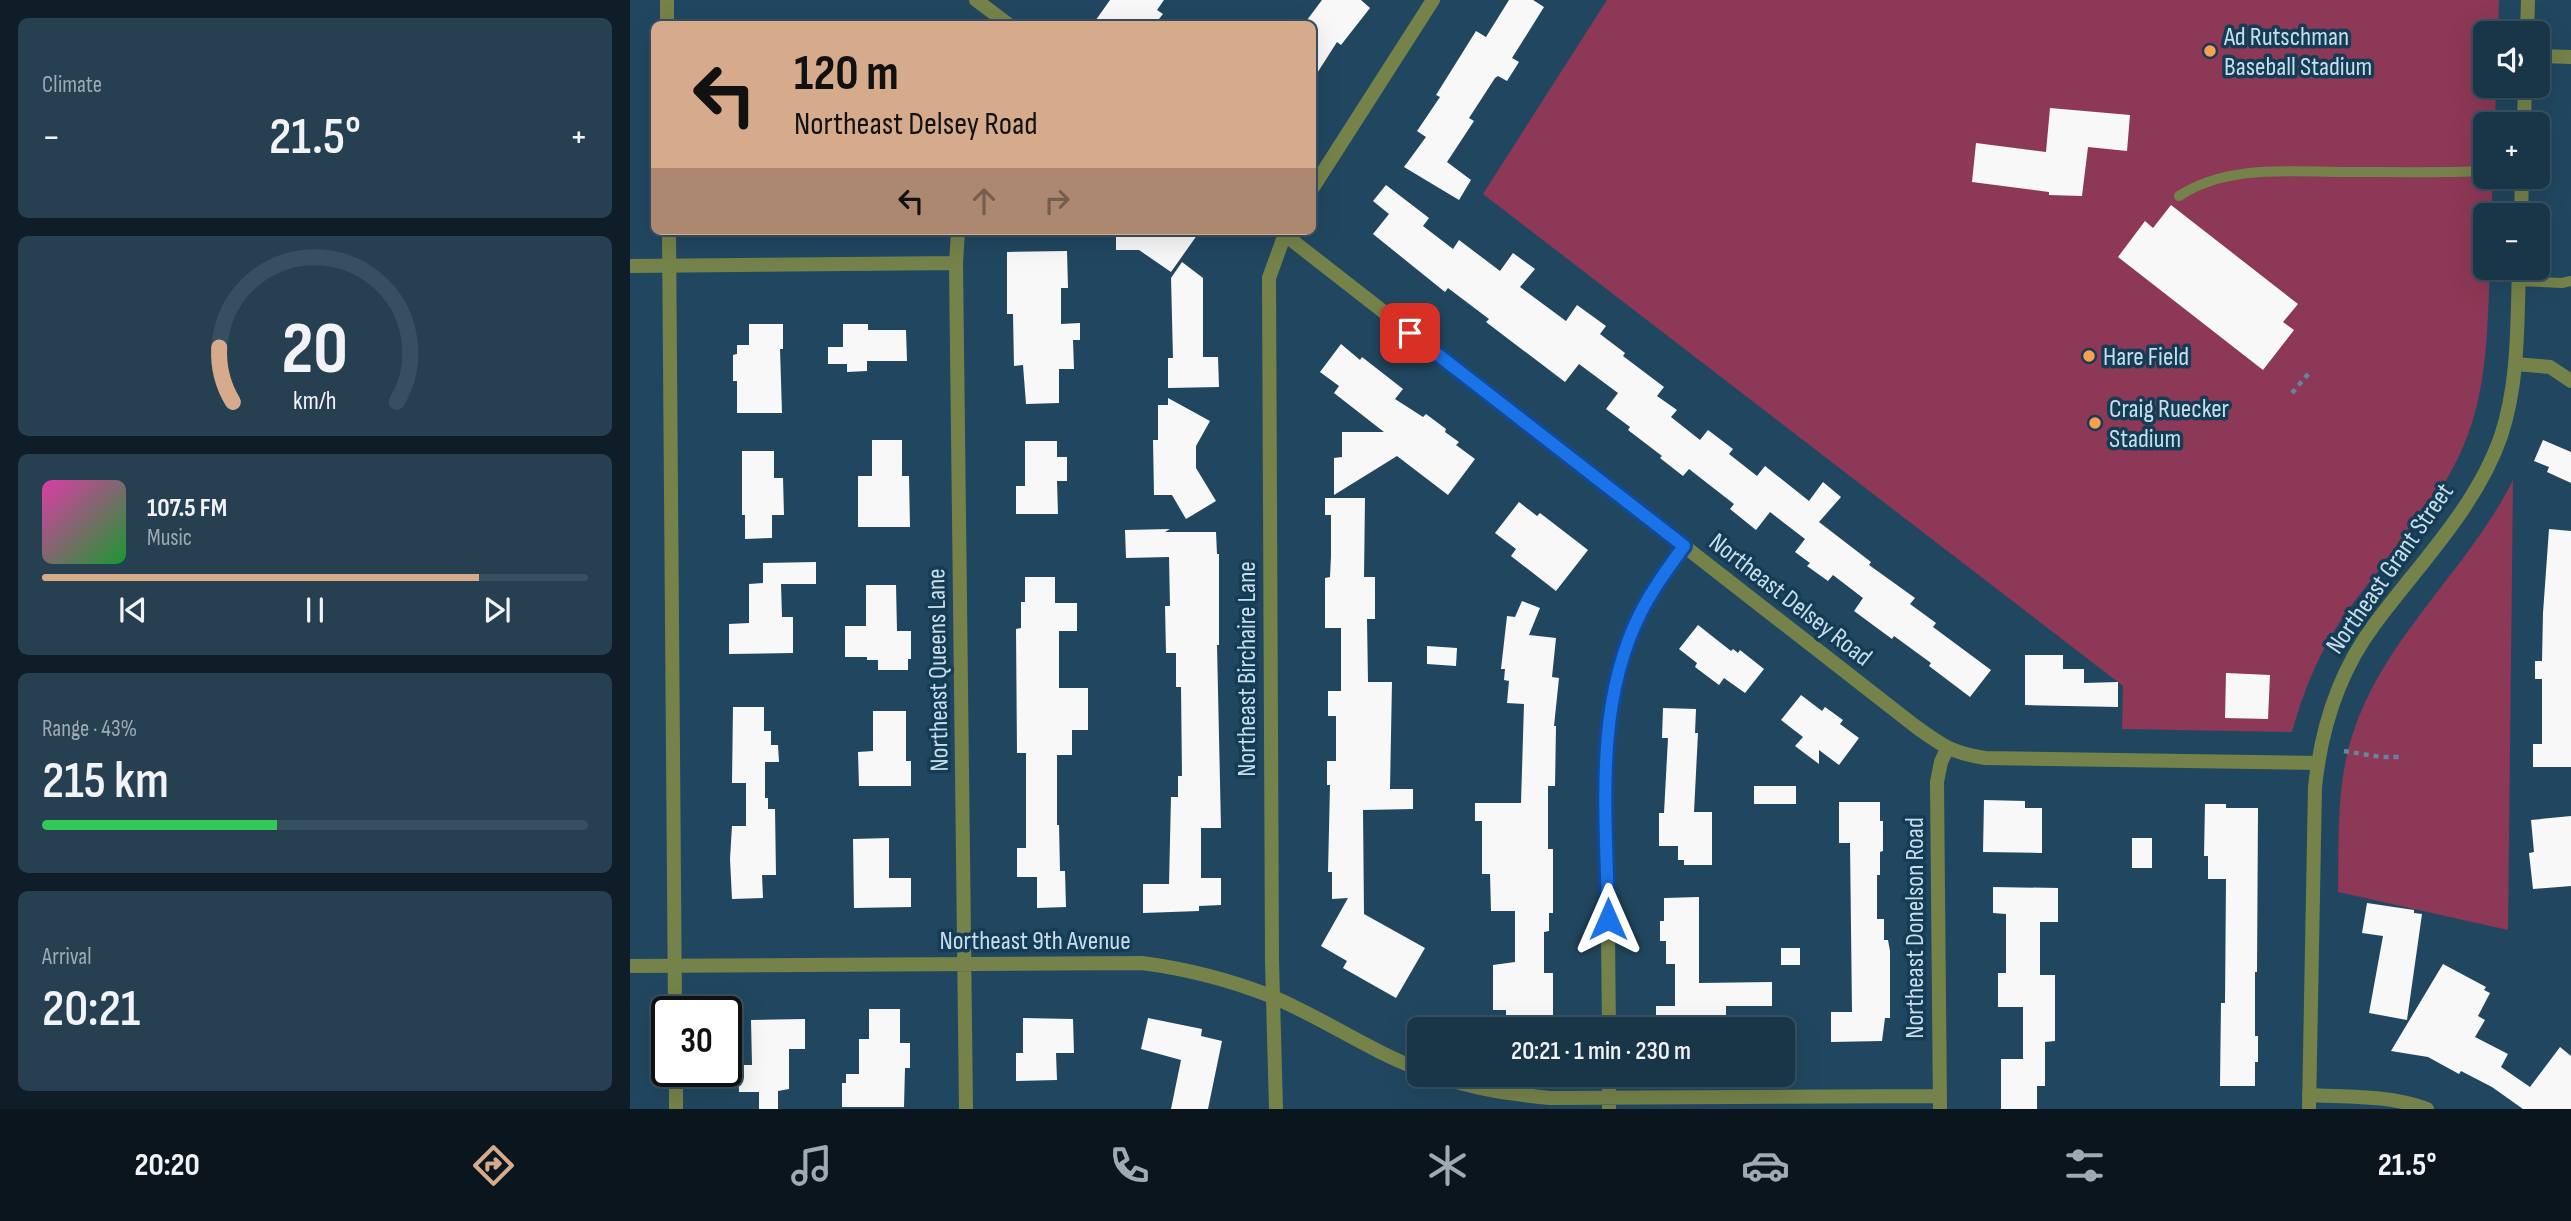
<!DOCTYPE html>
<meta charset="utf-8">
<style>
:root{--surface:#193548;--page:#264052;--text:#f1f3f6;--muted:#9fabb4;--line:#375060;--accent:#d6ab8b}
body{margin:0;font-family:"Sofia Sans Condensed",sans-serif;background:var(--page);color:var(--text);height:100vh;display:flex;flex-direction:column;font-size:26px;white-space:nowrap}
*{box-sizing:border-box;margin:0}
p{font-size:23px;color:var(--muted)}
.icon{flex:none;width:38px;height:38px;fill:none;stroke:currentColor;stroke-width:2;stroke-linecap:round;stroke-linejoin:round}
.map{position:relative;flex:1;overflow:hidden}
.side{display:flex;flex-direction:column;gap:18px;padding:18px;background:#0e1d28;width:630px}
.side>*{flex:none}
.hud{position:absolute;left:21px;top:21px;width:665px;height:214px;border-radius:10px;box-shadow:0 7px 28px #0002,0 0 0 2px var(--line);background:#d6ab8b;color:#111;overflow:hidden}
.fabs{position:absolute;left:1843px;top:21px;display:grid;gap:14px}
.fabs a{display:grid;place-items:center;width:77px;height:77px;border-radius:10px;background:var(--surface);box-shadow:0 7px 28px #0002,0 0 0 2px var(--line);font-size:35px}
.speed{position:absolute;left:21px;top:996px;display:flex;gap:14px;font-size:35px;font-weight:700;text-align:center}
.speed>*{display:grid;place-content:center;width:91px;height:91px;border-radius:50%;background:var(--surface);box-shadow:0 7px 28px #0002,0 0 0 2px var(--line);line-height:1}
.speed .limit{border:4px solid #111;border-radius:10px;background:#fff;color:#111}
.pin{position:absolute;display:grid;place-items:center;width:60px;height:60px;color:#fff;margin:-30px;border-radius:14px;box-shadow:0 4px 10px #0006}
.me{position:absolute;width:77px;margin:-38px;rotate:0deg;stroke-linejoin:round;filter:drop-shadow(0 0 5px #0008)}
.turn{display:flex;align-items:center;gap:24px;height:147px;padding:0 28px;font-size:32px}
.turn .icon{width:91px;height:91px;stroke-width:2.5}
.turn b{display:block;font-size:49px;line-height:60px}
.lanes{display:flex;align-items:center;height:66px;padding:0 28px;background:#0003;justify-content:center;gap:35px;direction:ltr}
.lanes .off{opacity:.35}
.big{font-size:52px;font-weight:600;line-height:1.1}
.side .widget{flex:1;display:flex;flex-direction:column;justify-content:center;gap:10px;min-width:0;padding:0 24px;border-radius:10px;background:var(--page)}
.side .dial{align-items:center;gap:0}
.dial svg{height:182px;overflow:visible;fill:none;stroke:var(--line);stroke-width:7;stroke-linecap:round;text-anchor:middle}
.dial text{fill:var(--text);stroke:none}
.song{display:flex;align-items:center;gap:21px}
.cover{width:84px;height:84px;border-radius:10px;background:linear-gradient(135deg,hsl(320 70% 55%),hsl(130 70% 35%))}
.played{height:7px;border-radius:4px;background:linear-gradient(90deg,var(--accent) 80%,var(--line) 80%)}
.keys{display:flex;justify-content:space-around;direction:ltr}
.heat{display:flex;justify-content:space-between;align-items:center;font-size:38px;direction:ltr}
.charge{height:10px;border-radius:5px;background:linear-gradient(90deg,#34c759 43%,var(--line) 0)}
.trip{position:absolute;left:777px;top:1017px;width:388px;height:70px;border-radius:10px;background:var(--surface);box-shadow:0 7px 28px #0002,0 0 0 2px var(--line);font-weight:600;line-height:70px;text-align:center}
.tab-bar{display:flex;height:112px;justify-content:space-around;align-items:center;background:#0a151d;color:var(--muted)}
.tab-bar .icon{width:49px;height:49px}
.tab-bar .on{color:var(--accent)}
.tab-bar b{font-size:32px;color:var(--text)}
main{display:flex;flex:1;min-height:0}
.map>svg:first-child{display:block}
.pitch{fill:#8d3856}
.building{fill:#f8f8f8}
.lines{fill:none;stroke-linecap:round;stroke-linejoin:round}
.path{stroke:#66859a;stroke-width:4.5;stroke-dasharray:5 5;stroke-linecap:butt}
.service{stroke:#75834a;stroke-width:10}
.minor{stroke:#75834a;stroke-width:14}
.tertiary{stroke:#75834a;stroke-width:14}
.route-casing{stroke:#114b97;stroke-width:18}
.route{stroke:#1a73e8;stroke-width:12}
.poi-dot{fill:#f9a04d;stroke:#153c55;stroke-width:2.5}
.labels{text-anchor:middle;stroke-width:7;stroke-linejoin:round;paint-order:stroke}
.poi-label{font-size:26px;fill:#c9deed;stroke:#153c55;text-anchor:start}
.street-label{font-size:26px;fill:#c9deed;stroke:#153c55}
</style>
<main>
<section class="side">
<div class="widget"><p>Climate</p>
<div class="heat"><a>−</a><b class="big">21.5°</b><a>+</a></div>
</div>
<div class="widget dial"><svg viewBox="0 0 100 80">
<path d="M14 69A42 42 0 1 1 86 69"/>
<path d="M14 69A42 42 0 0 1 8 45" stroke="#d6ab8b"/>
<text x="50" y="56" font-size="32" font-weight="700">20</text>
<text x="50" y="72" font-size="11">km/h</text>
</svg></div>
<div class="widget">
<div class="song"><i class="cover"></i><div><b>107.5 FM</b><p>Music</p></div></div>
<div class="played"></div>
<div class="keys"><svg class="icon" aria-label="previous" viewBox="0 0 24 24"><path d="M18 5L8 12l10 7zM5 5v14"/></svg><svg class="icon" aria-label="pause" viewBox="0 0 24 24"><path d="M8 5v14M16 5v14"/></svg><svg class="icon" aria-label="next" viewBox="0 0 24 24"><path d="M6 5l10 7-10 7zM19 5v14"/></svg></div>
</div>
<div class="widget"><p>Range · 43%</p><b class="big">215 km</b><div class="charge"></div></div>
<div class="widget"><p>Arrival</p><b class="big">20:21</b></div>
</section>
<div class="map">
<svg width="1941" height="1109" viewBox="0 0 1941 1109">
<rect width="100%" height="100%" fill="#214760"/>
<!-- pitch -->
<path class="pitch" d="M977 0H1869L1868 33H1855V86H1866L1865 124H1855V177H1863L1861 215H1855V268H1860C1857 332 1858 396 1829 456 1800 517 1749 565 1711 620 1688 655 1673 692 1662 732L1492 729 1493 686 853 194Z
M1883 480 1878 930 1708 892C1709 839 1706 784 1723 733 1755 636 1838 570 1883 480Z"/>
<!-- building -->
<path class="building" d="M480 0H534L527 10 533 14 525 24H463Z
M692 0H731L740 8 711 45 707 42 682 81V24L677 20Z
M879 0H903L914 7 882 58 889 62 877 81 868 76 865 78 839 118 844 121 817 162 841 180 829 200 774 167 796 137 787 131 810 97 806 95 846 31 856 37Z
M1420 108 1500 115 1497 151 1458 147 1452 196 1419 195V192L1342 182 1346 143 1416 152Z
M756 185 799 218 793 226 823 249 829 240 870 271 883 253 905 269 890 287 936 321 947 305 976 326 970 334 995 353 993 356 1034 387 1027 396 1047 410 1041 417 1070 440 1078 430 1103 449 1099 454 1127 476 1135 466 1179 501 1193 482 1211 497 1189 522 1241 562 1239 565 1285 598 1280 604 1306 623 1303 627 1361 670 1340 697 1299 666 1301 663 1264 636 1262 639 1224 611 1233 598 1203 575 1198 581 1177 566 1180 563 1165 552 1175 539 1140 512 1126 530 1100 509 1104 504 1059 469 1053 476 1030 458 1032 456 998 430 1000 427 976 409 988 393 949 364 935 382 856 322 859 319 818 288 815 292 743 234 759 214 743 201Z
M1541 205 1668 304 1653 322 1664 330 1633 370 1488 257 1515 221 1523 228Z
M486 231H570L541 272 509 250H486Z
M437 251 438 288H431V324L450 323V340H443L444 369H429V403L396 404 393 365 384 366 383 314H377V252Z
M552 262 573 278V357H588L589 387 538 388V358H543L541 278Z
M119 324H153V349H150L152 413H107V381H103V355L107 354V345H119Z
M213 324H238V330H276L277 361H237V371L217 372V364H198V347H213Z
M711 344 730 360 732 357 773 389 765 399 793 417 796 414 816 429 815 432 829 442 826 445 845 459 818 495 767 456 704 495V458L712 457V432H754L704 393 709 386 690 372Z
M538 398 580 421 566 446V468L586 501 556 519 542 495H524L523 440H528V405H538Z
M242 440H272V476H279L280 527H228V476H242Z
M1913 440 1941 452V483L1917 472 1919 467 1904 461Z
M395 441H427V457H437V481H427L428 514H386V486H395Z
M112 451H144V478H153L154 515H142V538L115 539V515H112Z
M695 498H735L734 577H745V619H737L738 682H762L760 789H783V809L733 810 734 914 795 948 766 998 713 968 717 961 691 946 718 898 702 899V872H698L700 785H697V761H706V716H698V691H711V628H695V578L700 577 701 556V515H695Z
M889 502 907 516 910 513 958 550 926 591 881 556 886 549 865 533Z
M540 529 535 532H586L587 554H589V645H587L591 828H571V878H591V905L569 906V911L513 913V884H539L541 797H548V776H552L551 687H546V653H536L535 606H540L539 557 496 558 495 530Z
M1919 529 1941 531V767H1903V744H1912V679H1905V661H1912L1913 613Z
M186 562V584H151L152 617H163V653L99 654V624L119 623V584L133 583V563Z
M395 577H425V603H447V631H429V688H458V730H442V755H427V825H429L430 871H435L436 907 407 908V877H387V848H396V753H387L386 629 391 628V602H395Z
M236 585H266L267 631H281V659H278V670H248V660H237V657H215V626H236Z
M892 601 910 608 899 635 926 638 922 677 929 678 924 726H926L925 786H918V849H923V913H919V931L914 932V973H923V1029H876V1010H863V965L885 962V911H861L860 874H852V821H845V803H891L894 704 877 703 879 681 874 680 875 669H871L877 616 885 617Z
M1068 625 1101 651 1103 649 1108 653 1110 650 1134 669 1115 693 1094 678 1089 685 1065 667 1067 663 1049 649Z
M797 646 827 648 826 666 797 664Z
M1395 655H1433V669H1454V683L1488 682V707L1395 705Z
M1596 673 1640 675 1638 719 1595 718Z
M1171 695 1192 711 1195 707 1213 720 1210 724 1229 738 1209 765 1189 750V764L1165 746 1173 737 1151 720Z
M103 707H134V731H141V745H148L149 762H135V798H138V809H145L146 875H132L133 898 102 899 100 859 102 826H116V783H102Z
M1033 708 1066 709 1065 733H1068L1064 812H1082V865H1054V860H1048V846H1029V813H1034L1038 738H1032Z
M243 711H276V761H281V786H229L228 752 243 751Z
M1124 786H1166V804H1124Z
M1354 800 1395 801V808H1412V853L1353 852Z
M1209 802H1250V821H1253V851L1250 852V875H1247V919H1254V940H1258L1260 951V1018H1255L1252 1041 1201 1042V1012H1222L1220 843H1209Z
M1575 804H1596V808H1628L1627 972H1625V1036H1628V1062H1625V1086H1590L1591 1003H1595L1596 879H1578V856H1574Z
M1941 816V886L1903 889 1899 853 1904 852 1901 820Z
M259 838V878H281V907L224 908 223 839Z
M1502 838H1522V868H1502Z
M1363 887 1428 888V922H1410V975H1425V1041L1415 1042V1086H1407V1109H1371V1059H1393V1007H1368V973H1376V914L1363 913Z
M1069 897V983L1142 982V1006H1096V1029H1026V1006H1045V964H1036V941H1030V921H1034V898Z
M1737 903 1784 910V913L1792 914 1777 1020 1739 1013 1753 936 1732 933Z
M1151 948H1170V965H1151Z
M1813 964 1856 987 1854 990 1860 993 1848 1016 1855 1020 1845 1037 1878 1054 1871 1067 1900 1087 1930 1047 1941 1056V1109H1893L1862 1087 1831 1071 1829 1074 1798 1057 1761 1051Z
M239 1009H270V1043H280V1068H275L274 1107H212V1083H216V1074H229V1039H239Z
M393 1018 443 1019 444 1053H426L427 1080 386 1081V1053H393Z
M518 1018 572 1029 571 1036 592 1041 578 1109H541L551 1060 511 1049Z
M175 1019V1049H159V1089L148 1091V1109H129V1092H109L108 1065H122L121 1020Z"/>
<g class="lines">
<!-- path -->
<path class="path" d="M1662 393 1679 373
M1714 751 1751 757H1773"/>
<!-- service -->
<path class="service" d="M1549 196C1598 164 1660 172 1716 172 1762 172 1809 173 1855 171
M1888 281 1932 283 1941 281"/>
<!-- minor -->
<path class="minor" d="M346 0 378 24
M1908 56 1941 57
M682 189 803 0
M328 231 326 263 336 1109
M650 231 1285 726C1311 745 1322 753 1355 758L1688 763
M0 266 326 263
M1885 364 1920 367 1941 381
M0 966 512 963C557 969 601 980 643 997 693 1018 738 1050 789 1069
M979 1029 976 754C980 706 989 659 1009 616 1021 591 1038 569 1054 546
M803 1074C841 1089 880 1094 920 1098L1310 1096
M979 1074V1109
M1679 1095C1717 1097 1761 1095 1797 1109
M646 1109 642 961 639 278 656 231
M1310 1109 1307 782 1311 762 1317 749"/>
<!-- tertiary -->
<path class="tertiary" d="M37 0V24
M1897 33 1898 0
M1894 124 1895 86
M1891 215 1892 177
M39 231 45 1012
M46 1071V1109
M1679 1109 1685 787C1691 729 1709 672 1744 625 1788 565 1846 508 1871 436 1889 382 1887 324 1889 268"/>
</g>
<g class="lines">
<!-- route casing -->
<g class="route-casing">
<path id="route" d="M780 333 1054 546C1038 568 1022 590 1010 614 963 708 977 817 978 919"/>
</g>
<!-- route -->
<use href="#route" class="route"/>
</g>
<!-- markers -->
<g class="poi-dot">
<circle cx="1580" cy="51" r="7"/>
<circle cx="1459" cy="356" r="7"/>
<circle cx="1465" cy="423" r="7"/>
</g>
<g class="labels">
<!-- poi labels -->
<g class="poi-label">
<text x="1594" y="45">Ad Rutschman<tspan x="1594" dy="30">Baseball Stadium</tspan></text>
<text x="1473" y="365">Hare Field</text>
<text x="1479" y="417">Craig Ruecker<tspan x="1479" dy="30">Stadium</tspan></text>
</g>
<!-- street labels -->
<g class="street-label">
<text transform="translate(1759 568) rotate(-55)" y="9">Northeast Grant Street</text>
<text transform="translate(1161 599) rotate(38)" y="9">Northeast Delsey Road</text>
<text transform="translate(616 669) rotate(-90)" y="9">Northeast Birchaire Lane</text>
<text transform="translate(307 670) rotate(-91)" y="9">Northeast Queens Lane</text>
<text transform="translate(1284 928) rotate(-90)" y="9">Northeast Donelson Road</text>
<text x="405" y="949">Northeast 9th Avenue</text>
</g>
</g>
</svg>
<div class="fabs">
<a><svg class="icon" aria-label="sound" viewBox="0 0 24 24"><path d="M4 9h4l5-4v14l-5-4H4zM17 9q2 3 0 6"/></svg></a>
<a>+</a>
<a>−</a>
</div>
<div class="speed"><div class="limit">30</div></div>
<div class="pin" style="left:780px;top:333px;background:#d93025"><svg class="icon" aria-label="arrive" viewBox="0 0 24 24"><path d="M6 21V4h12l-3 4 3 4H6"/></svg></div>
<svg class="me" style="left:978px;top:919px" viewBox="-20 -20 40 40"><path d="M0-17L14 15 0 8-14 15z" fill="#1a73e8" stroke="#fff" stroke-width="4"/></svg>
<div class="trip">20:21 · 1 min · 230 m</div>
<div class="hud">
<div class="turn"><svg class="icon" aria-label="left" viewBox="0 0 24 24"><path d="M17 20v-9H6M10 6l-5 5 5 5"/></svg><div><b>120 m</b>Northeast Delsey Road</div></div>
<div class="lanes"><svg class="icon" aria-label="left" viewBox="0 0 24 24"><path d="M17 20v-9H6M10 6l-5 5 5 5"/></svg><svg class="icon off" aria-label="ahead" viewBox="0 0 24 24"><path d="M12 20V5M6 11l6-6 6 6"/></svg><svg class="icon off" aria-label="right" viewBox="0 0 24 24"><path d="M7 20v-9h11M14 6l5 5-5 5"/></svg></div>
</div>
</div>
</main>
<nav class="tab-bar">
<b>20:20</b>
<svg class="icon on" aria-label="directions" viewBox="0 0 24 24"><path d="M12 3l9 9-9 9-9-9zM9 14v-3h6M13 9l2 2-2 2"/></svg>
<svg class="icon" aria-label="music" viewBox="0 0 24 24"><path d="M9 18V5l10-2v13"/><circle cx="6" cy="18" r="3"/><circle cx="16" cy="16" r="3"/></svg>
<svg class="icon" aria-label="phone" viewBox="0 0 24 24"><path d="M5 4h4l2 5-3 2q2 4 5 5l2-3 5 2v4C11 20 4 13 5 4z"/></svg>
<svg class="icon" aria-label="climate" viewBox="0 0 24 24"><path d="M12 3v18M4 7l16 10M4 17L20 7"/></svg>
<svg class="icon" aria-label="car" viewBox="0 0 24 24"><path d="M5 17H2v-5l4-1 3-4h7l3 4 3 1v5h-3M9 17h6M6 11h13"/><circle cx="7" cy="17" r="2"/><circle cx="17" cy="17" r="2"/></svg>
<svg class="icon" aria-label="filters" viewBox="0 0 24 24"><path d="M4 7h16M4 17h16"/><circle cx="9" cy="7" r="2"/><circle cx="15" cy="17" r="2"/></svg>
<b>21.5°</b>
</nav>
